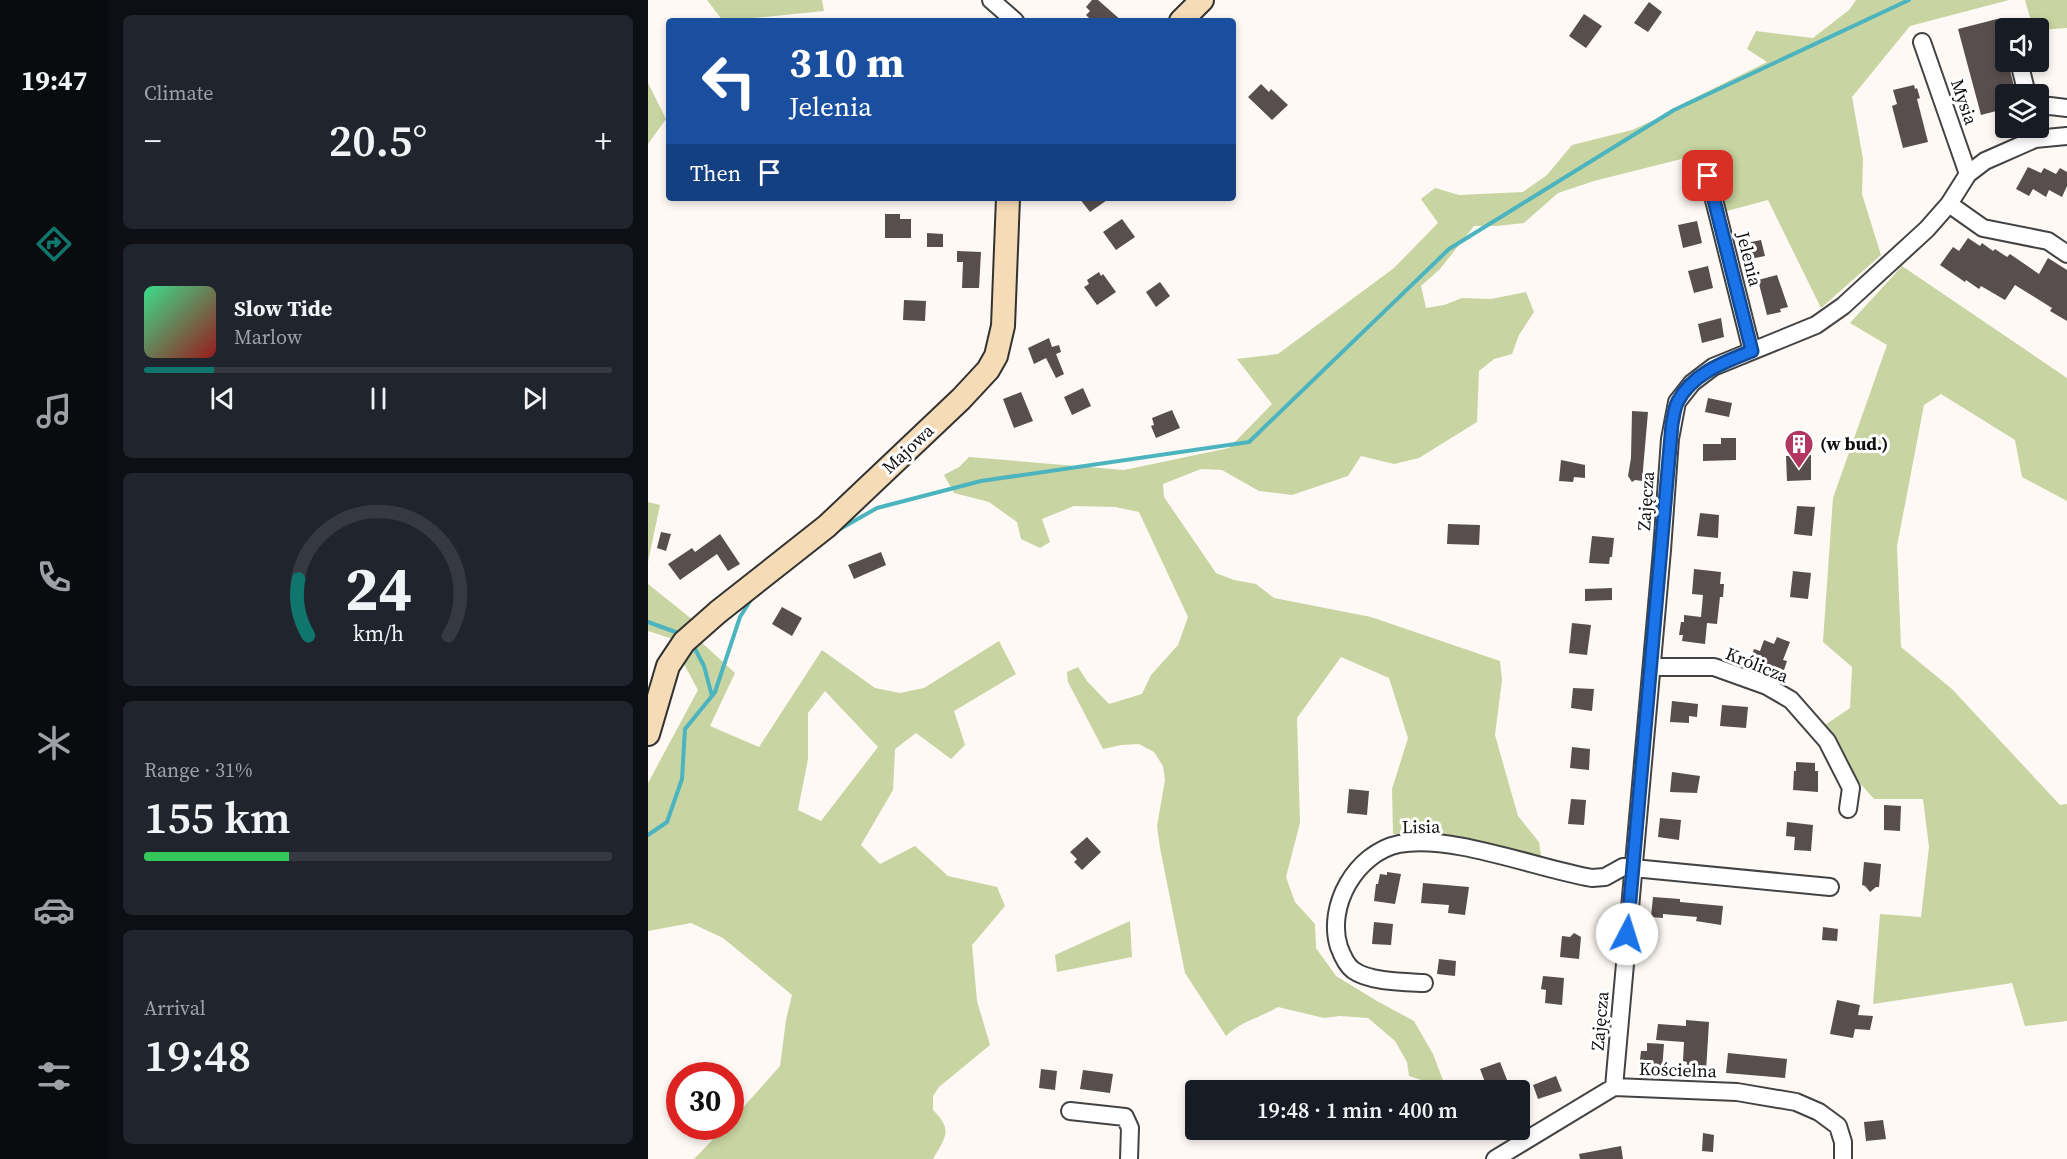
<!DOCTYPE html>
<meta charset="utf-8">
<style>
:root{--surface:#171b24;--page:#20242c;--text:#f1f3f6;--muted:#9ea1a6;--line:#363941;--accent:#0f766e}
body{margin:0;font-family:"Source Serif 4",serif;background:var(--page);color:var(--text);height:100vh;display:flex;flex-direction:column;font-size:22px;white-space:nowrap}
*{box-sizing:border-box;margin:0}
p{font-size:20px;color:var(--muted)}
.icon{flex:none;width:33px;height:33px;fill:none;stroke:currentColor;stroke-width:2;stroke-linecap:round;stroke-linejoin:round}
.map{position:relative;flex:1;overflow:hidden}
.panel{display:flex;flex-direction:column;gap:15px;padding:15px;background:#0d0f14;width:540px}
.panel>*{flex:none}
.banner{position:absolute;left:18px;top:18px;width:570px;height:183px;border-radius:6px;box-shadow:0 3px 9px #0003;background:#1a4fa0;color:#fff;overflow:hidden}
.tools{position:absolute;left:1347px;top:18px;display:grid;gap:12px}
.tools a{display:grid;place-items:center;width:54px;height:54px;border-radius:6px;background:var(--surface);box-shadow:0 3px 9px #0003;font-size:30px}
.speed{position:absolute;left:18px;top:1062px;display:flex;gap:12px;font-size:30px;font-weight:700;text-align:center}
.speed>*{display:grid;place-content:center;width:78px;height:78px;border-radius:50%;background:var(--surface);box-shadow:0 3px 9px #0003;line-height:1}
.speed .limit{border:9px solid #d22;background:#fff;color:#111}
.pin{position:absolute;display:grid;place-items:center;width:51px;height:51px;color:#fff;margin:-26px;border-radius:12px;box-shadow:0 3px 9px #0006}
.me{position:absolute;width:66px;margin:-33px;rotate:5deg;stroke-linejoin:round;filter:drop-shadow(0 0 4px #0008)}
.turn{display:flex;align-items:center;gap:21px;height:126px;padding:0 24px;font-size:27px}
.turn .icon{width:78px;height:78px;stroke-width:2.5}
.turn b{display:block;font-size:42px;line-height:51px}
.then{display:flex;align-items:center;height:57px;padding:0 24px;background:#0003;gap:12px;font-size:22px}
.big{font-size:45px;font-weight:600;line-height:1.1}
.panel .widget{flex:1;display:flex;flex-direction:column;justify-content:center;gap:9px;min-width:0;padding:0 21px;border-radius:9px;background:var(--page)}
.panel .dial{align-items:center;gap:0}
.dial svg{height:156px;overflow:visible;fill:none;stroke:var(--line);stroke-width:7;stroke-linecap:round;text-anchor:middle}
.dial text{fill:var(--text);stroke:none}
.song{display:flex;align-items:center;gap:18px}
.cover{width:72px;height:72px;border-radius:9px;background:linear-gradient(135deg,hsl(150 70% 55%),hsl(0 70% 35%))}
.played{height:6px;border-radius:3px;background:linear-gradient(90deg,var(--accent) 15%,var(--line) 15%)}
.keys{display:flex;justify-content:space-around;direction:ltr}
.heat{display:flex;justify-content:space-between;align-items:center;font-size:33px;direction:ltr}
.charge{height:9px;border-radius:4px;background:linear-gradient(90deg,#34c759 31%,var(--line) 0)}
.trip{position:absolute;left:537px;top:1080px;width:345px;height:60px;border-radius:6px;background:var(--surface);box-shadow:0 3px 9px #0003;font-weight:600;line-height:60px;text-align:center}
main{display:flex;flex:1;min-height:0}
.dock{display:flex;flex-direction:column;width:108px;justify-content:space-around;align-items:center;background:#090b0e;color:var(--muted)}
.dock .icon{width:42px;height:42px}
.dock .on{color:var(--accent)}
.dock b{font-size:27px;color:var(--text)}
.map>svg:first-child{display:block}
.forest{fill:#c8d4a1;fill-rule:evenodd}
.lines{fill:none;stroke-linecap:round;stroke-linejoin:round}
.stream{stroke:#4cb4bf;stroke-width:4}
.building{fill:#574e4d}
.street-casing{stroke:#434343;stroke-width:20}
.secondary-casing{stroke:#323232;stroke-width:26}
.street{stroke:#fff;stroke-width:16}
.secondary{stroke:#f6dcb6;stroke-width:22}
.route-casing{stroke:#114b97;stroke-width:15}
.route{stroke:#1a73e8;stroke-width:10}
.labels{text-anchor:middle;stroke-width:6;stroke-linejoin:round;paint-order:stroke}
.street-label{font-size:18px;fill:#101010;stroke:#fff}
.poi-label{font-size:18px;font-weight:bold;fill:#101010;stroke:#fff;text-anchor:start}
</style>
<main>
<nav class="dock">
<b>19:47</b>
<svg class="icon on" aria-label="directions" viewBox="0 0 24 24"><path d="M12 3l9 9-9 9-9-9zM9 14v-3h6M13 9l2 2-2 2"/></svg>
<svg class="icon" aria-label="music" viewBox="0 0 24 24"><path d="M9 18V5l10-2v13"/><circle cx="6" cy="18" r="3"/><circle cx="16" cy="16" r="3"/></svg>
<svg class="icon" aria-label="phone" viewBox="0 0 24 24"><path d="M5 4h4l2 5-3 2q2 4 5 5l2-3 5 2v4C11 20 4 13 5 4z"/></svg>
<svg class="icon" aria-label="climate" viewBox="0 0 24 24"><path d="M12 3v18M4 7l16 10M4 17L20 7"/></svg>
<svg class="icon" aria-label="car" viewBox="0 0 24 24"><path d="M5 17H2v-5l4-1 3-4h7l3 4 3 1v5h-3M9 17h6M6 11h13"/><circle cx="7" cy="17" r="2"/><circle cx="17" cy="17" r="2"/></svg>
<svg class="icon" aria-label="filters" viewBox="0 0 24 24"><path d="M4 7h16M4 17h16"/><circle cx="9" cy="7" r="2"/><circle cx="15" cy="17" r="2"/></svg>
</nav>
<section class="panel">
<div class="widget"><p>Climate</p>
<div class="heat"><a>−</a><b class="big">20.5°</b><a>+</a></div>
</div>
<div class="widget">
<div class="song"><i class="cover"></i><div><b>Slow Tide</b><p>Marlow</p></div></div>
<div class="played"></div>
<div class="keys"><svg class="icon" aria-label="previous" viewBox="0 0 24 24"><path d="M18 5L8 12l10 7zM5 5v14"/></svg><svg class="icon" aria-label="pause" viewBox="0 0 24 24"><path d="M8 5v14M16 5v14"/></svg><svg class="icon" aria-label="next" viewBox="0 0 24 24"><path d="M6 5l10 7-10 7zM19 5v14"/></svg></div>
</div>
<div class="widget dial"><svg viewBox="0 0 100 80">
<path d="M14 69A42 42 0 1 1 86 69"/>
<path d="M14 69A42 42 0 0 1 9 40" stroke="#0f766e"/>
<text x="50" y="56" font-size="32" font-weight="700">24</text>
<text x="50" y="72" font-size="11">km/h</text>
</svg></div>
<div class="widget"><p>Range · 31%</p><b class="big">155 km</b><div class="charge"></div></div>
<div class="widget"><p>Arrival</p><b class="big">19:48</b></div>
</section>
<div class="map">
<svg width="1419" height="1159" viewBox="0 0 1419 1159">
<rect width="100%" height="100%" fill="#fef9f4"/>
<!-- forest -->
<path class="forest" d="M59 0H174L176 11 75 21Z
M1208 0H1361L1262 26 1204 97 1215 159 1214 194 1233 255 1173 308 1120 200 1075 212 1061 152 946 181 910 193 876 223 849 226H826L792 269 773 286 778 308 796 305 814 298 843 299 878 292 886 312 871 335 864 354 846 359 831 371 829 422 771 458 746 464 713 456 700 476 644 495 611 491 574 470 553 469 515 484 516 497 568 573 586 580 608 584 626 598 723 617 852 661 854 680 847 735 870 816 891 842 894 862 793 834H745L744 789 760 738 741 678 693 657 649 718 652 823 638 877 647 902 667 924 668 948 688 976 729 1001 766 1021 785 1054 798 1088 761 1076 759 1062 747 1041 720 1018 692 1016 676 1018 630 1007C610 1019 595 1020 578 1036L537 973 512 848 509 826 517 780 515 766 506 752 491 744 473 745 455 749 420 682 419 672 430 667 439 681 461 704 494 694 503 675 530 645 540 617 491 512 467 507 426 506 394 519 402 542 392 548 373 539 369 522 341 502 306 493 296 475 311 467 321 457 476 470 581 448 624 404 589 359 630 354 746 268 790 223 773 199 787 188 811 195 875 192 899 175 924 145 984 130 1017 115 1036 103 1119 62 1099 49 1108 31 1165 38 1201 10Z
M1377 0H1419V28L1391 30 1390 28H1385Z
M0 83 18 119 0 144Z
M1254 266 1419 378V501L1374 477 1367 440 1293 394 1276 405 1249 546 1253 647 1304 689 1412 805 1419 804V1021L1377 1026 1364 983 1225 1004 1232 914 1273 917 1281 847 1275 799H1226L1202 772 1177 725 1202 708 1204 667 1175 642 1185 498 1239 345 1202 323Z
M0 502 12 505 0 562Z
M0 584 45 620 28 640 0 631Z
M52 641 87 673 62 726 111 747 174 650 227 688 252 693 276 688 351 641 368 674 306 711 317 745 303 759 268 733 247 749 245 790 213 845 232 864 267 846 300 876 349 887 357 906 324 945 329 1001 342 1045 291 1087 285 1096V1110C305 1130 298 1137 285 1159H46L77 1127 82 1126 83 1121 132 1066 138 1020 144 995 75 938 43 923 0 931V783L50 690 36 664ZM177 691 230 747 173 821 150 810 160 759V713Z
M482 921 484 957 409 972 407 955Z"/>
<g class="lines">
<!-- stream -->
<path class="stream" d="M192 529 229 508 333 481 601 442 801 249 1026 110 1261 0
M0 622 33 634
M64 696 67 692 92 617 104 598
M0 835 19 822 34 779 37 729 64 696 56 666 45 645"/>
</g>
<!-- building -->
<path class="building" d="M444 0H450L474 21H444L438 15 442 11 438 7Z
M1001 2 1014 12 1000 32 986 23Z
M936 14 954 26 938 48 921 36Z
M1349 19 1358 51V63L1360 62 1368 94H1358V101L1354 102 1356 109 1333 115 1310 29Z
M613 84 621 92 623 89 640 105 624 120 600 97Z
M1266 85 1267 89 1269 88 1272 98 1269 99 1280 142 1255 148 1244 106 1249 104 1245 90Z
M1380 167 1393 173 1396 168 1408 174 1412 168 1419 172V186L1414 197 1401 190 1398 197 1385 189 1381 196 1368 189Z
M431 198H462L442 212Z
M237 214H252V219H263V238H237Z
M474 219 487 237 468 250 455 232Z
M1049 221 1054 243 1035 248 1030 225Z
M279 233 295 234V247H279Z
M1320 238 1332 246 1334 243 1345 251 1347 249 1359 257 1362 254 1391 274 1400 258 1419 270V321L1402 311 1404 308 1367 285 1357 300 1333 286 1331 289 1318 280 1317 282 1292 265 1305 247 1311 251Z
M1113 240 1117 256 1102 259 1098 243Z
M309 251 333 252 331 288H314L315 262H309Z
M1060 266 1065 288 1046 293 1040 271Z
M451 272 453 276 455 274 468 292 449 305 436 287 441 284 439 280Z
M1129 275 1140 307 1132 309 1133 312 1119 315 1110 280Z
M512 282 522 296 508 307 498 292Z
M256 300 278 301 277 321 255 320Z
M1073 318 1076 337 1054 343 1050 324Z
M401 338 404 347 411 345 413 352 408 354 416 374 408 378 398 358 386 364 380 348Z
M435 388 443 406 424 415 416 397Z
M373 392 385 421 366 428 355 399Z
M1060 398 1084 403 1081 417 1057 412Z
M524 410 532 428 508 438 503 426 506 425 504 418Z
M984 411 1000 412 994 481 987 480 984 482 980 476 983 458Z
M1073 438H1088V460L1055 461V444H1073Z
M1163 455V480L1139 481 1138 456Z
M913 460 937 465V478L926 477 925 482 911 481Z
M1149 506 1167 507 1164 536 1146 534Z
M1052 513 1071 515 1070 538 1049 536Z
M800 524 832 525 831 545 799 544Z
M13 532 23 534 18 551 9 548Z
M72 534 92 564 80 571 69 554 32 580 20 564 44 548 47 552Z
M944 536 966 538 964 557H962L961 564 941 563Z
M233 552 238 565 206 579 200 565Z
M1046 569 1073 572 1072 584H1076L1075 597H1072L1069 624 1059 623 1057 644 1034 641 1035 635H1031L1033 622H1036V615L1053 617 1055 595 1044 594Z
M1145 571 1163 573 1160 599 1142 597Z
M964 588V600L937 601V589Z
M134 607 154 618 144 636 124 624Z
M924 623 943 625 939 655 921 653Z
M1129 637 1142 642 1135 660 1139 661 1135 673 1102 660 1106 649 1112 651 1116 640 1126 644Z
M925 688 946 689 944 711 923 708Z
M1024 701 1050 704 1049 717 1041 716V723L1022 722Z
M1074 705 1100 707 1098 728 1072 726Z
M924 747 942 749 941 770 922 768Z
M1148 762 1167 763V771H1170V792L1145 790 1146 771H1148Z
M1024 772 1052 776 1049 793 1022 792Z
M701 789 721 791 719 815 699 813Z
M923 799 938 800 936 825 920 824Z
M1236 805 1253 806 1252 831 1236 830Z
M1012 818 1033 820 1031 840 1010 837Z
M1139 822 1165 825 1163 851 1146 850 1147 837 1138 836Z
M439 837 453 852 434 870 426 862 429 859 422 852Z
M1216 862 1233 864 1231 887H1228L1222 892 1217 886 1214 885Z
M739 872 753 874 747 904 726 901 728 884H730L732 874 739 875Z
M775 883 821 887 817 915 800 913 801 905 773 903Z
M1005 897 1032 899V902L1075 906 1073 925 1048 921 1049 917 1015 914V918L1003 917Z
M726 922 745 924 743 945 724 944Z
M1175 927 1190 929 1189 941 1174 940Z
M926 933 933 937 931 959 912 957 914 936 922 937Z
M791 959 808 961 807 976 789 974Z
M895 976 916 978 914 1005 897 1003 898 990 893 989Z
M1189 1000 1212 1005 1210 1015 1225 1016 1222 1030 1207 1029 1205 1038 1182 1034Z
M1038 1020 1061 1022 1058 1071 1038 1069 1039 1062 1035 1061 1036 1042 1008 1040 1010 1024 1038 1026Z
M999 1043 1016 1044 1014 1070 991 1068 993 1051H999Z
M1080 1053 1139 1059 1137 1078 1078 1073Z
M852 1062 863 1090H840L832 1069Z
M393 1069 409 1071 407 1090 391 1088Z
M435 1070 465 1074 462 1093 432 1089Z
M908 1076 914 1091 890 1099 885 1085Z
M1235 1120 1238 1139 1218 1141 1216 1122Z
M1055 1133 1066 1135 1065 1152 1054 1151Z
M973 1146 975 1159H932L931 1154Z"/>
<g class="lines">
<!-- street casing -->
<g class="street-casing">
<path id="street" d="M343 0 367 21
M1274 42 1320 174
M1371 62 1379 94
M1390 107 1402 106 1419 108
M1060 176 1104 351
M1301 204 1335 228 1400 241 1419 254
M1004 667H1066L1119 686 1143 700 1179 741 1203 788 1200 809
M776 983C757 982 721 982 705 970 698 965 694 955 691 947 678 906 708 853 751 844 804 834 890 869 944 878L957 877 975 867 1182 887
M966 1087 1014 550 1022 439 1029 402 1044 383 1065 367 1168 325 1195 306 1279 229 1301 204 1320 174 1337 161 1387 139 1419 136
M422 1111 477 1117 482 1128 481 1159
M847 1159 966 1087 1089 1092 1148 1102 1171 1112 1190 1126 1195 1142V1159"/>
</g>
<!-- secondary casing -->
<g class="secondary-casing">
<path id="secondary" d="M533 21 554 0
M0 734 20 666 36 642 70 612 179 526 313 399 340 370 348 356 355 326 360 198"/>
</g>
<!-- street -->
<use href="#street" class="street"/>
<!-- secondary -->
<use href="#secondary" class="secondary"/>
</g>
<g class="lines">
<!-- route casing -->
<g class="route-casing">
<path id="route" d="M979 934 1024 424C1026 416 1026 408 1030 401 1045 373 1077 362 1104 351L1060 176"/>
</g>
<!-- route -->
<use href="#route" class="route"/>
</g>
<!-- icons -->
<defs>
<g id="building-pin" transform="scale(1.5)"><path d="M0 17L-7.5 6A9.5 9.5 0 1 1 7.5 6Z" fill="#b13661" stroke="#fff"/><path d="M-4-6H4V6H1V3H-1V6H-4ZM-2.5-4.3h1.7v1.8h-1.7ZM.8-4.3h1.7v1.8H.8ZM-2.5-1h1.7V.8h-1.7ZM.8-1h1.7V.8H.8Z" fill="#fff"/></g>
</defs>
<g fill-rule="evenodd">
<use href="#building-pin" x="1151" y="444"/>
</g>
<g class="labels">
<!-- street labels -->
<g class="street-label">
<text transform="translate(1316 102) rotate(71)" y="6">Mysia</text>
<text transform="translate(1101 259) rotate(76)" y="6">Jelenia</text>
<text transform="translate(260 449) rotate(-43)" y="6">Majowa</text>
<text transform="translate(998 501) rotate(-86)" y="6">Zajęcza</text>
<text transform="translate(1109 665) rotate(22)" y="6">Królicza</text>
<text transform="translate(773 827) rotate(-1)" y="6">Lisia</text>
<text transform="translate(952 1021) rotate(-85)" y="6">Zajęcza</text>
<text transform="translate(1030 1070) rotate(2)" y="6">Kościelna</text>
</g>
<!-- poi labels -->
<g class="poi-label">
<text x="1172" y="450">(w bud.)</text>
</g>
</g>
</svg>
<div class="tools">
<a><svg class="icon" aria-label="sound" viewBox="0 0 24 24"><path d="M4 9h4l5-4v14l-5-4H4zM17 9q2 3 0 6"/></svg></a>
<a><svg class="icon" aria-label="layers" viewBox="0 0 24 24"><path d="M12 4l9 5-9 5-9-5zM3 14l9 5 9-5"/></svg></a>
</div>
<div class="speed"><div class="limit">30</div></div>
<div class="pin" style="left:1060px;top:176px;background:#d93025"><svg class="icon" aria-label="arrive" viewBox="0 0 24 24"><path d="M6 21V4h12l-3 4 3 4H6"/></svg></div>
<svg class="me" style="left:979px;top:934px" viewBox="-20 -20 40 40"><circle r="19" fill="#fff"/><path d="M0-13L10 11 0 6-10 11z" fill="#1a73e8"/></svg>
<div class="trip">19:48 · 1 min · 400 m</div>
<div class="banner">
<div class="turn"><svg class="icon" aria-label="left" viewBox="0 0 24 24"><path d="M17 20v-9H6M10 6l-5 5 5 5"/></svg><div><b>310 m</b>Jelenia</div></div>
<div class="then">Then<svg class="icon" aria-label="arrive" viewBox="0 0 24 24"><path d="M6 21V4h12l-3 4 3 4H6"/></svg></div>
</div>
</div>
</main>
